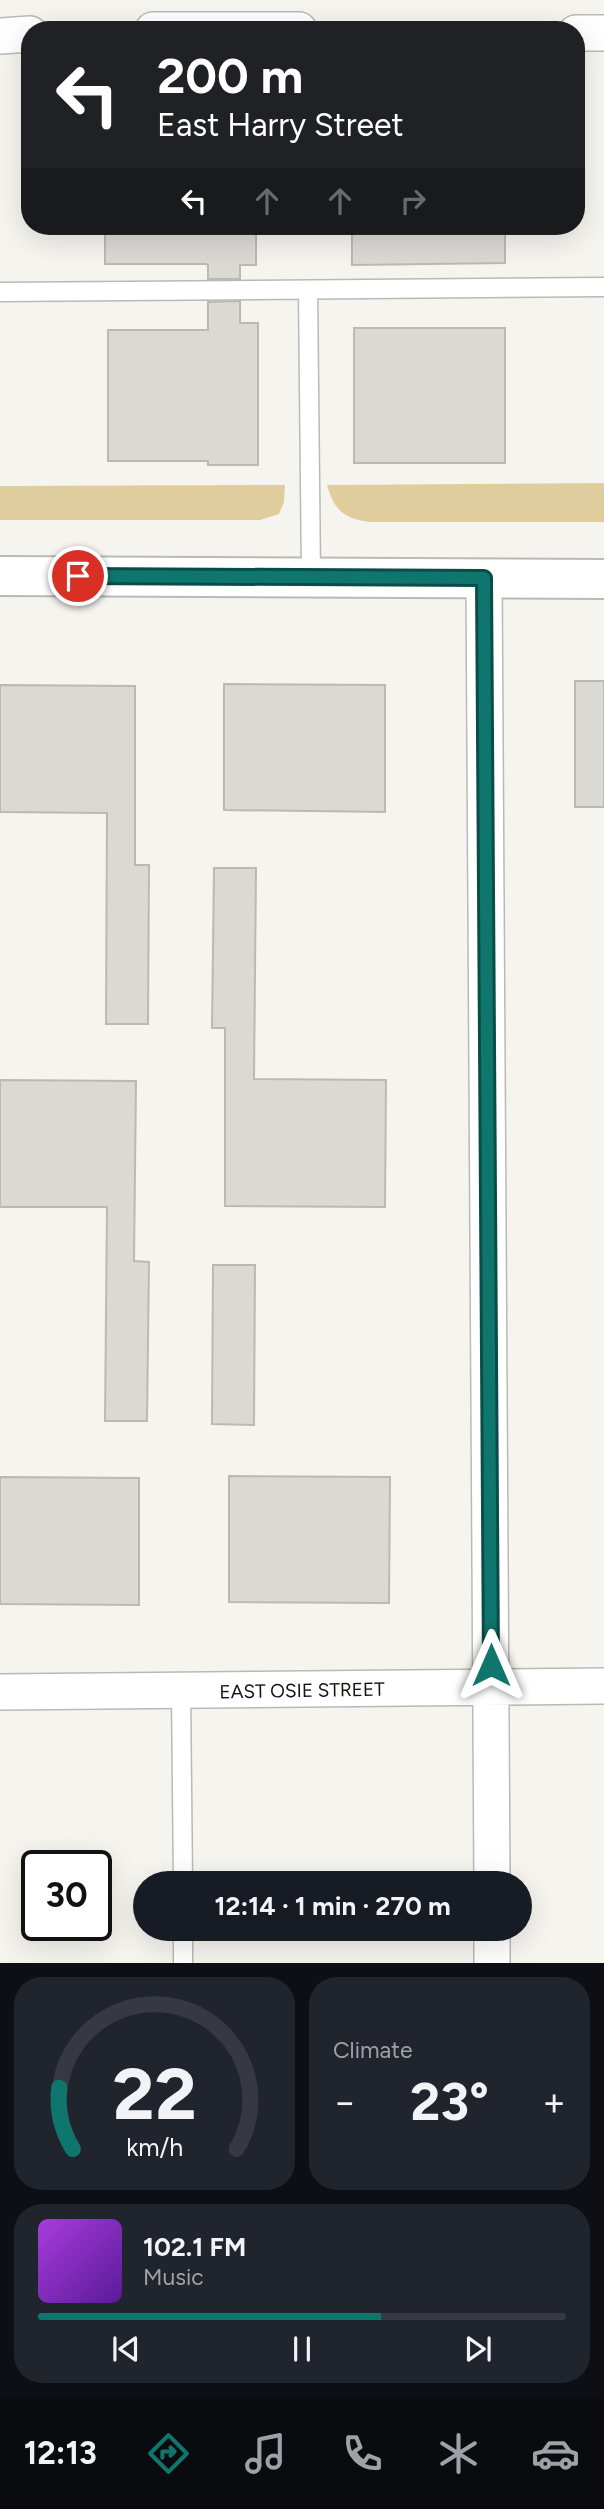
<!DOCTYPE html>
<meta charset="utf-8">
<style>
:root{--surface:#171b24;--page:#20242c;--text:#f1f3f6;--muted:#9ea1a6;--line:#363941;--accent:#0f766e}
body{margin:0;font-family:Figtree,sans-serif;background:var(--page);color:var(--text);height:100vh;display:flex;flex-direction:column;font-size:26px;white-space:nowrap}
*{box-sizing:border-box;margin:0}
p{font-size:23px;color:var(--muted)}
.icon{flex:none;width:38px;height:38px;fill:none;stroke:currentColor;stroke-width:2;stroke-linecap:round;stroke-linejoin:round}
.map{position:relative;height:1963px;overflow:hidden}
.sheet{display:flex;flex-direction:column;gap:14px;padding:14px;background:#0d0f14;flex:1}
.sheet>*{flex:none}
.hud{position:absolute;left:21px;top:21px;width:564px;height:214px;border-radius:28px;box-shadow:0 7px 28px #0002;background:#202124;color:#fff;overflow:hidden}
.speed{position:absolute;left:21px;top:1850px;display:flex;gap:14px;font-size:35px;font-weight:700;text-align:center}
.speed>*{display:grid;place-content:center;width:91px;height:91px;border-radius:50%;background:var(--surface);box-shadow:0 7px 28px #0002;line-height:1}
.speed .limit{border:4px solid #111;border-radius:10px;background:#fff;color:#111}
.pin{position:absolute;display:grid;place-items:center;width:60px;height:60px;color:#fff;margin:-30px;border:4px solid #fff;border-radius:50%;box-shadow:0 2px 7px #0007}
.me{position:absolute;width:77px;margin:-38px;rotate:0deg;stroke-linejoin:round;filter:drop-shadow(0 0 5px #0008)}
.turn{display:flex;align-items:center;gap:24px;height:147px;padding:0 21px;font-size:32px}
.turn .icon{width:91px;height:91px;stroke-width:2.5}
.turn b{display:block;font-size:49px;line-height:60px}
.lanes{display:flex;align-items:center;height:66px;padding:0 21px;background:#0003;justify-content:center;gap:35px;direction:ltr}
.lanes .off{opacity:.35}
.big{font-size:52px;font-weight:700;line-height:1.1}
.sheet .tile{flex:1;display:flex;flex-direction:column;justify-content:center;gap:10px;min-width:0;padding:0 24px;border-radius:28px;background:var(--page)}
.sheet .dial{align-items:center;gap:0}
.dial svg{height:182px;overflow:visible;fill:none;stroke:var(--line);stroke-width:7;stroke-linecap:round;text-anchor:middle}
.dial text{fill:var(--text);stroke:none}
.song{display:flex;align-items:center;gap:21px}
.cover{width:84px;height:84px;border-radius:10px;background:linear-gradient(135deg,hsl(280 70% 55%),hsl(270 70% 35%))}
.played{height:7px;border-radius:4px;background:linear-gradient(90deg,var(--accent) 65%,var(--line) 65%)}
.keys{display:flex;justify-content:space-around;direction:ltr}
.heat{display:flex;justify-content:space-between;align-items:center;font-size:38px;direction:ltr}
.sheet .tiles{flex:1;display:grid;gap:14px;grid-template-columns:1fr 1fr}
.tile:last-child{grid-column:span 2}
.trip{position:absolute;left:133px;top:1871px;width:399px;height:70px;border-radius:35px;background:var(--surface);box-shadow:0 7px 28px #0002;font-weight:700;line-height:70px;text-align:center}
.tabs{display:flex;height:112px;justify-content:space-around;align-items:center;background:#090b0e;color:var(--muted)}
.tabs .icon{width:49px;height:49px}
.tabs .current{color:var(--accent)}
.tabs b{font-size:32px;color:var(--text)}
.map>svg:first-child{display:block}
.green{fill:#e0cd9d}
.building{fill:#dbd9d4;stroke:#bab9b4;stroke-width:2}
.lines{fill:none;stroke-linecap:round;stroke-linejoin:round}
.service-casing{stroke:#bbb9b5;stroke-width:21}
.minor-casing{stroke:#bbb9b5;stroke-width:38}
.secondary-casing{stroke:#bbb9b5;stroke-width:42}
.service{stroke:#fff;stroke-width:18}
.minor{stroke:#fff;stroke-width:35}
.secondary{stroke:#fff;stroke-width:38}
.route-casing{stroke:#0a4d48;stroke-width:18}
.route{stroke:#0f766e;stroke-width:12}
.labels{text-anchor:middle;stroke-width:5;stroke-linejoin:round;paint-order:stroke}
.street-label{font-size:19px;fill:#131311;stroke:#fff}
</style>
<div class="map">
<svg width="604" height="1963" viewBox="0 0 604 1963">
<rect width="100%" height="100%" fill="#f6f4ef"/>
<!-- green -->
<path class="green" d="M604 483V522H370C344 519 334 510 327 485Z
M285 485 284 502 279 514 260 520H0V486Z"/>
<!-- building -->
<path class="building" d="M105 226H256V265H240V279H208V265L206 264H105Z
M352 226H505V263L352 265Z
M240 301V323H258V465H208V461H108V330H208V302Z
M354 328H505V463H354Z
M575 681H604V807H575Z
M224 684 385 685V812L224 810Z
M0 685 135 686V865H149L148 1024H106L107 813 0 812Z
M214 868H256L254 1079 386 1080 385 1207 225 1206V1028H212Z
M0 1080 136 1081 134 1261 149 1262 147 1421H105L107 1207H0Z
M213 1265H255L254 1425 212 1424Z
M229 1476 390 1477 389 1603 229 1602Z
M0 1477 139 1478V1605L0 1604Z"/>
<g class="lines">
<!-- service casing -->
<g class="service-casing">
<path id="service" d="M308 290 311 577
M0 292 604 287
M181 1691 183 1883
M183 1928V1963"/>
</g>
<!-- minor casing -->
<g class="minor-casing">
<path id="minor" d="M153 30H299
M576 33H604
M0 36 30 34
M484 578 492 1883
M0 1692 604 1686
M492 1928V1963"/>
</g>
<!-- secondary casing -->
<g class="secondary-casing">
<path id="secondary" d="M0 576 604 579"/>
</g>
<!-- service -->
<use href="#service" class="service"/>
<!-- minor -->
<use href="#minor" class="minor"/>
<!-- secondary -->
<use href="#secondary" class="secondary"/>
</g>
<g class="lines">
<!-- route casing -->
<g class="route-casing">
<path id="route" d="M78 576 484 578 491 1665"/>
</g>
<!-- route -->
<use href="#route" class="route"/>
</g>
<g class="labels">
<!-- street labels -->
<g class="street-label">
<text transform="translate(302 1690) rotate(-1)" y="7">EAST OSIE STREET</text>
</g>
</g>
</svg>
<div class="speed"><div class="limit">30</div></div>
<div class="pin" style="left:78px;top:576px;background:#d93025"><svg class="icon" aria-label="arrive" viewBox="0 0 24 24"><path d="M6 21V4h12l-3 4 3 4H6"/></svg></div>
<svg class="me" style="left:491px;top:1665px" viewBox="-20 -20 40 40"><path d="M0-17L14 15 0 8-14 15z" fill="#0f766e" stroke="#fff" stroke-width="4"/></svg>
<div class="trip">12:14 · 1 min · 270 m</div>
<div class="hud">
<div class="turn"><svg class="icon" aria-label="left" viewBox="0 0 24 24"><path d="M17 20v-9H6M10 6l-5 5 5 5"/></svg><div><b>200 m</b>East Harry Street</div></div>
<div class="lanes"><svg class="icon" aria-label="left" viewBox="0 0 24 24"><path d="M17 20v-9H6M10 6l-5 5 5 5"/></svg><svg class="icon off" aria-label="ahead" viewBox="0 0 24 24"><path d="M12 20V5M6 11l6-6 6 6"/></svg><svg class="icon off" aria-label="ahead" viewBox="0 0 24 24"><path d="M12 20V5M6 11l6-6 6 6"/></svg><svg class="icon off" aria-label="right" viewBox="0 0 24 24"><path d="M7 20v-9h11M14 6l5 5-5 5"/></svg></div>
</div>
</div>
<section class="sheet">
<div class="tiles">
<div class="tile dial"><svg viewBox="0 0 100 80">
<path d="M14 69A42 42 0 1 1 86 69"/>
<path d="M14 69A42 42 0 0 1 8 42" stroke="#0f766e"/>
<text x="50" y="56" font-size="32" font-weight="700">22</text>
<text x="50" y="72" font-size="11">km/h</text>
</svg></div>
<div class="tile"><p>Climate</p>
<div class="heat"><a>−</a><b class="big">23°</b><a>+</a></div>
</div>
<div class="tile">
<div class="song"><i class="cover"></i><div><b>102.1 FM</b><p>Music</p></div></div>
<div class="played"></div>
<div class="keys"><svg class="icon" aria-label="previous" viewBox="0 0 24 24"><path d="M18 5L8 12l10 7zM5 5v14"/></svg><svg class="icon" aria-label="pause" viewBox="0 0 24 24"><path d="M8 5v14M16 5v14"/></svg><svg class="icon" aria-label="next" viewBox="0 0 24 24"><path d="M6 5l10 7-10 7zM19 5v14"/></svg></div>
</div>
</div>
</section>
<nav class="tabs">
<b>12:13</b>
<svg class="icon current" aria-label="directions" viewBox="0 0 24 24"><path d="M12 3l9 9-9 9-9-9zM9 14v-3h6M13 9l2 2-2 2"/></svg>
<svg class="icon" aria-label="music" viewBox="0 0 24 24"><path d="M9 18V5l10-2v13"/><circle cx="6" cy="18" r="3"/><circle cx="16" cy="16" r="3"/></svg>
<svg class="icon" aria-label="phone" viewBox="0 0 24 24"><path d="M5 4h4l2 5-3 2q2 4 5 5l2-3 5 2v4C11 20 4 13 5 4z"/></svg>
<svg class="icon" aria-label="climate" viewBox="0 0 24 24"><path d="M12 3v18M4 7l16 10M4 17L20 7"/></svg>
<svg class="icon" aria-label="car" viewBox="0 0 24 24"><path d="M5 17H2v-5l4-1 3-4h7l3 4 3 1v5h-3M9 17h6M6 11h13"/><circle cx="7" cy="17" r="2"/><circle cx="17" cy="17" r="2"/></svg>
</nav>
